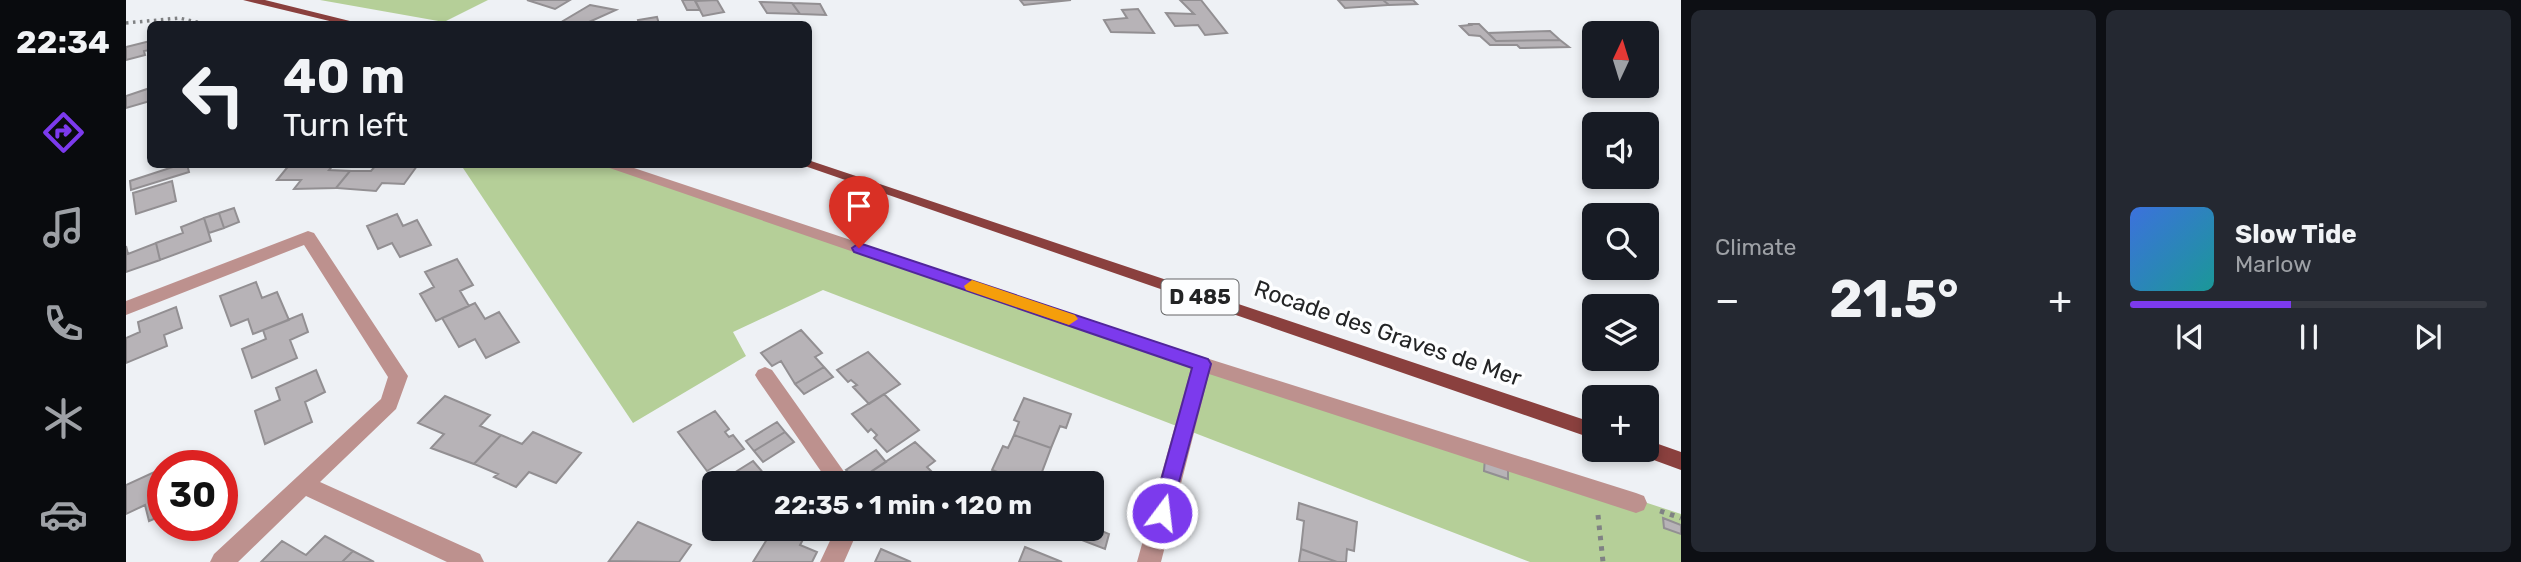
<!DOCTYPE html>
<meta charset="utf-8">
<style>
:root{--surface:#171b24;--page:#242831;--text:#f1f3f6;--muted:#9ea1a6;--line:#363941;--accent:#7c3aed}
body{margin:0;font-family:Rubik,sans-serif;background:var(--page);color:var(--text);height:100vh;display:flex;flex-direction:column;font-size:26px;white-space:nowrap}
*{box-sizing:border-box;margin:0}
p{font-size:23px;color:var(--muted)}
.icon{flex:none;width:38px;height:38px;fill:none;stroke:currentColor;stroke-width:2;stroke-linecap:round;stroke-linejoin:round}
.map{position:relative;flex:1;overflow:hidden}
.details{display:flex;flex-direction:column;gap:10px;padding:10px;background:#0d0f14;width:840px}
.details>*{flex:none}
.guide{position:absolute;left:21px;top:21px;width:665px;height:147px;border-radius:10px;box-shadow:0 4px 10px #0003;background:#171b24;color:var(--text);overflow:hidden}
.needle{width:46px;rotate:4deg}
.buttons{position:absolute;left:1456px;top:21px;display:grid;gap:14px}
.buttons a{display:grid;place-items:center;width:77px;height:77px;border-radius:10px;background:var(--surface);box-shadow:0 4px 10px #0003;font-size:35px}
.speed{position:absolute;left:21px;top:450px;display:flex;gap:14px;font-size:35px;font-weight:700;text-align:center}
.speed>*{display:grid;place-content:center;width:91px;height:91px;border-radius:50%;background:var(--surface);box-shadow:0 4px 10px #0003;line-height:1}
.speed .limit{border:10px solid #d22;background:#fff;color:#111}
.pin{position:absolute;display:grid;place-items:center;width:60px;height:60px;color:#fff;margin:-72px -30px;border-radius:50% 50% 50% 0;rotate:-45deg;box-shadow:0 0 7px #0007}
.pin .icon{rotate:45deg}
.me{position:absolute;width:77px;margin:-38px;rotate:15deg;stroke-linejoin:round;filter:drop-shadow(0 0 5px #0008)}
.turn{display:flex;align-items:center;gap:24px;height:147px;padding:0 21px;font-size:32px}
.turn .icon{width:91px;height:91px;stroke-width:2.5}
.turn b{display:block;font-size:49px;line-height:60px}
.big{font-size:52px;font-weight:700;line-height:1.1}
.details .widget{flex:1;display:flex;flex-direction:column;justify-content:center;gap:10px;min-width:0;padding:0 24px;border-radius:10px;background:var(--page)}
.song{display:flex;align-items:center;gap:21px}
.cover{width:84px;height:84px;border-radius:10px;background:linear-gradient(135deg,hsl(220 70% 55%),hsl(180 70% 35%))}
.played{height:7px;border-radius:4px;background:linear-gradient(90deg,var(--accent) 45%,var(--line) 45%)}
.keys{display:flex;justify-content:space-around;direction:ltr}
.heat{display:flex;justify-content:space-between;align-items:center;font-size:38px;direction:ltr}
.details .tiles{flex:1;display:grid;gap:10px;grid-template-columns:repeat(2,1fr)}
.trip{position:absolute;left:576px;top:471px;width:402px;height:70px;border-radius:10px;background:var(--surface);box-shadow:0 4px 10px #0003;font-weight:700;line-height:70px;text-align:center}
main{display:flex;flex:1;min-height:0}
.tab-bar{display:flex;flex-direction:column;width:126px;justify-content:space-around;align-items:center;background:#090b0e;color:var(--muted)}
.tab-bar .icon{width:49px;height:49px}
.tab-bar .current{color:var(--accent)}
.tab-bar b{font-size:32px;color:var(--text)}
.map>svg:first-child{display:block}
.green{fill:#b5cf98}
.building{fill:#b7b3b7;stroke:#928f92;stroke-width:2}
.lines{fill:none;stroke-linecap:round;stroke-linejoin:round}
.path-far1{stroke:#808284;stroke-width:3.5;stroke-dasharray:2.5 4.5;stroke-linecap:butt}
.path{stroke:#808284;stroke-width:5;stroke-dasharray:4.5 6;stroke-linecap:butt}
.minor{fill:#bd918e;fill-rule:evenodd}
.major{fill:#8a403e;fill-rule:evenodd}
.route{fill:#7c3aed;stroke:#51269a;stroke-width:2}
.slow{fill:#f59e0b}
.labels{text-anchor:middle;stroke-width:7;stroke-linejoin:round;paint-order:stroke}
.shield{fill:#fdfeff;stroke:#646566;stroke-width:2}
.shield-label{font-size:21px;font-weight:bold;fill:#232425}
.street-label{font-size:23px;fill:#232425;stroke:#fdfeff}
</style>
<main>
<nav class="tab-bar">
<b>22:34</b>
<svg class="icon current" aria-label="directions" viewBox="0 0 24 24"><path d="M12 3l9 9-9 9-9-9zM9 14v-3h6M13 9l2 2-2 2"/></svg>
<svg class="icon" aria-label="music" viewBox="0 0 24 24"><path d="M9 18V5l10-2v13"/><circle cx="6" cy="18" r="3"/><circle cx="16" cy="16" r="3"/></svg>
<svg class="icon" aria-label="phone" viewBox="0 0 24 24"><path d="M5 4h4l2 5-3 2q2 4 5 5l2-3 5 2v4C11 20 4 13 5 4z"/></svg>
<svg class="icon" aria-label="climate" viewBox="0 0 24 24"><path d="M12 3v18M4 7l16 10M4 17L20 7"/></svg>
<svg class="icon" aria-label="car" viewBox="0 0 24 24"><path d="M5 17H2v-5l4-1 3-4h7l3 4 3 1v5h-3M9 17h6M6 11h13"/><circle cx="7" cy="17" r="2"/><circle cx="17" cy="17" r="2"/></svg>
</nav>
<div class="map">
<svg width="1555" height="562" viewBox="0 0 1555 562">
<rect width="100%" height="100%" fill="#eef1f5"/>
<!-- green -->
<path class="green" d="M194 0H362L318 22Z
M335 165H488L1555 514V562H1404L697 290 607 332 620 356 507 423Z"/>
<!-- building -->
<path class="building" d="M401 0H444L429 9Z
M556 0H569L574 10H561Z
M591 0 598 12 577 16 569 1Z
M894 0H945L898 5Z
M1054 0H1075L1101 33 1079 35 1072 25 1049 26 1040 13 1068 14Z
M1212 0H1257L1263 5 1219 8Z
M1257 0H1287L1291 4 1263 5Z
M634 2 666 3 674 14 641 13Z
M666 3 694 4 700 15 674 14Z
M464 5 490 10 463 22 466 24H432Z
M1012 9 1028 33 985 32 978 20 1001 18 996 10Z
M531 17 533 24H513L512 20Z
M1342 24H1353L1370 41 1434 40 1443 47 1394 48 1391 45H1364L1354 36 1343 35 1334 26 1344 25Z
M1424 31 1434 40 1370 41 1362 33Z
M24 41V50L18 51 19 55 0 60V47Z
M24 88V101L0 108V96Z
M56 164H61L63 172 5 190 4 181Z
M164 164H208L203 170 224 171 210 188 168 189 175 180H151Z
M250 165 291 166 278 184 256 183 250 191 210 188 224 171H245Z
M46 181 50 201 10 214 7 193Z
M108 208 113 222 98 228 93 213Z
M93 213 98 228 83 233 78 218Z
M271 214 277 226 291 220 305 245 274 257 266 243 252 249 241 226Z
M78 218 85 241 34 260 30 243 57 233 55 227Z
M30 243 34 260 0 272V246L2 254Z
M331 259 347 285 334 291 343 306 310 321 294 294 308 287 299 272Z
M130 282 136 298 151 292 163 320 127 334 122 319 105 326 94 296Z
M349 303 359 319 373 312 393 342 360 358 349 339 333 347 316 318Z
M50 307 56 328 38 335 41 346 0 363V338L14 332 12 322Z
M176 314 182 332 164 340 171 358 126 378 116 349 140 339 137 330Z
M675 330 696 353 689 357 698 367 669 384 655 361 646 366 635 353Z
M742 352 774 384 743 404 727 387 731 385 725 380 722 382 711 370Z
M698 367 707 377 678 394 669 384Z
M190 370 199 392 179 402 186 422 139 444 129 411 154 400 150 388Z
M758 394 793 430 761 452 748 438 751 435 745 429 742 432 726 414Z
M319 396 364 415 354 426 375 435 348 464 305 448 318 434 292 423Z
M898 398 945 414 940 428 934 426 925 448 888 435 893 422 888 420Z
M589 411 603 429 599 432 603 437 607 435 618 449 581 471 552 432Z
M651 422 659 432 628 451 620 441Z
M407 432 455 453 430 483 403 472 390 487 368 477 372 474 348 464 375 435 396 444Z
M659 432 668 442 637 462 628 451Z
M888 435 925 448 916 472 922 474 919 483H900L866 470 877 446 882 448Z
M789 442 809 461 801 467 813 479 808 483H777L772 478 766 483H757L746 471Z
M750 450 760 462 731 481 720 470Z
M65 455 68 466H42Z
M1359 458 1382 467V479L1358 471Z
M627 461 639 475 635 478 640 483H592Z
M37 468V515L23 521 19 505 0 514V485Z
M871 472 900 483H866Z
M1173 503 1231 522 1228 551 1221 549 1220 562H1211L1175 549 1178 521 1171 519Z
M1537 518 1555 525V534L1538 528Z
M512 522 565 545 553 562 483 561Z
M966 527 983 534 979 549 940 534 942 528Z
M648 528H661L679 536 674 545 691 552 686 562H627Z
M870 528H896L892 537Z
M199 536 227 551 216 562H135L156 541 180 555Z
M899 547 936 562H893Z
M755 549 785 562H749Z
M1175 549 1211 562H1173Z
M227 551 248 562H216Z"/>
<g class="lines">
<!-- path-far1 -->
<path class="path-far1" d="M0 23 53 18 80 24"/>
<!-- path -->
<path class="path" d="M1534 511 1555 518
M1472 515 1477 562"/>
<!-- minor -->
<path class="minor" d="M472 164H496L1080 358 1510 493 1518 496 1521 503 1518 510 1510 513 1083 374 1035 562H1011L1065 368Z
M182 231 188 233 282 376 270 409 194 482 354 554 358 562H321L180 496 112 562H84L88 554 255 399 262 377 178 245 0 315V301Z
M639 367 646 370 726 483H703L632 380 629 375 632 370Z
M710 528H733L718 562H694Z"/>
<!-- major -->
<path class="major" d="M117 0H139L236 24H216Z
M682 160 1468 423V439L673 164H682Z
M1521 440 1555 452V470L1514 455 1511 450H1521Z"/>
</g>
<!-- route -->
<path class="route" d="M733 243 1082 359 1085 364 1043 519 1036 522 1029 519 1026 513 1066 368 728 252 726 248Z"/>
<!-- slow -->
<path class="slow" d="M846 280 949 315 952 319 943 325 840 290 838 286Z"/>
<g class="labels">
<!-- shield labels -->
<rect class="shield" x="1035.5" y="279.5" width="77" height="35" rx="5"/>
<g class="shield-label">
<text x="1074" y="304">D 485</text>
</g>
<!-- street labels -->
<g class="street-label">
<text transform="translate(1262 333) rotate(19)" y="8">Rocade des Graves de Mer</text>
</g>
</g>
</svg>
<div class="buttons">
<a><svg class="needle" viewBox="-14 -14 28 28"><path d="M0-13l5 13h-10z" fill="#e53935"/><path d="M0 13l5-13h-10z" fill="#9ea1a6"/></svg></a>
<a><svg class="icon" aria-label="sound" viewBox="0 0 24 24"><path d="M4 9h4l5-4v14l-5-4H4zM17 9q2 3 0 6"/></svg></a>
<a><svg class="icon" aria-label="search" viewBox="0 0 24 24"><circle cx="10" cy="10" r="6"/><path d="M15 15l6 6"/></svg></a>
<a><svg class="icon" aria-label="layers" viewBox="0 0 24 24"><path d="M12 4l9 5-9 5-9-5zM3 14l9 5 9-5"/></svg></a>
<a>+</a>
</div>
<div class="speed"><div class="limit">30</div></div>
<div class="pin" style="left:733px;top:248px;background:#d93025"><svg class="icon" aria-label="arrive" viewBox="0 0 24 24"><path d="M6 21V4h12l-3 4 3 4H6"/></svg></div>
<svg class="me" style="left:1036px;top:513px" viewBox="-20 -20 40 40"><circle r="17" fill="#7c3aed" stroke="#fff" stroke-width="3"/><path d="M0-11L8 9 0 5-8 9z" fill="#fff"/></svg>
<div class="trip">22:35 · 1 min · 120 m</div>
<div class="guide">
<div class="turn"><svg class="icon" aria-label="left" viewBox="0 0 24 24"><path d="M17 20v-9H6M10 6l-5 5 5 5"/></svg><div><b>40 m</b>Turn left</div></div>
</div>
</div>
<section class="details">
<div class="tiles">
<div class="widget"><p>Climate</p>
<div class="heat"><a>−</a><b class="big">21.5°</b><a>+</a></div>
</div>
<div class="widget">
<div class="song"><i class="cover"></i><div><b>Slow Tide</b><p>Marlow</p></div></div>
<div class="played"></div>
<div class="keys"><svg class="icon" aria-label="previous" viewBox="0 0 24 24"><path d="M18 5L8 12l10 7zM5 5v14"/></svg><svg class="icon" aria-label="pause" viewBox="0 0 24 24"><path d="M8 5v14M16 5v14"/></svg><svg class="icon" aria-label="next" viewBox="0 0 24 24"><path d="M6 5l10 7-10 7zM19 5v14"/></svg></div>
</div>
</div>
</section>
</main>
